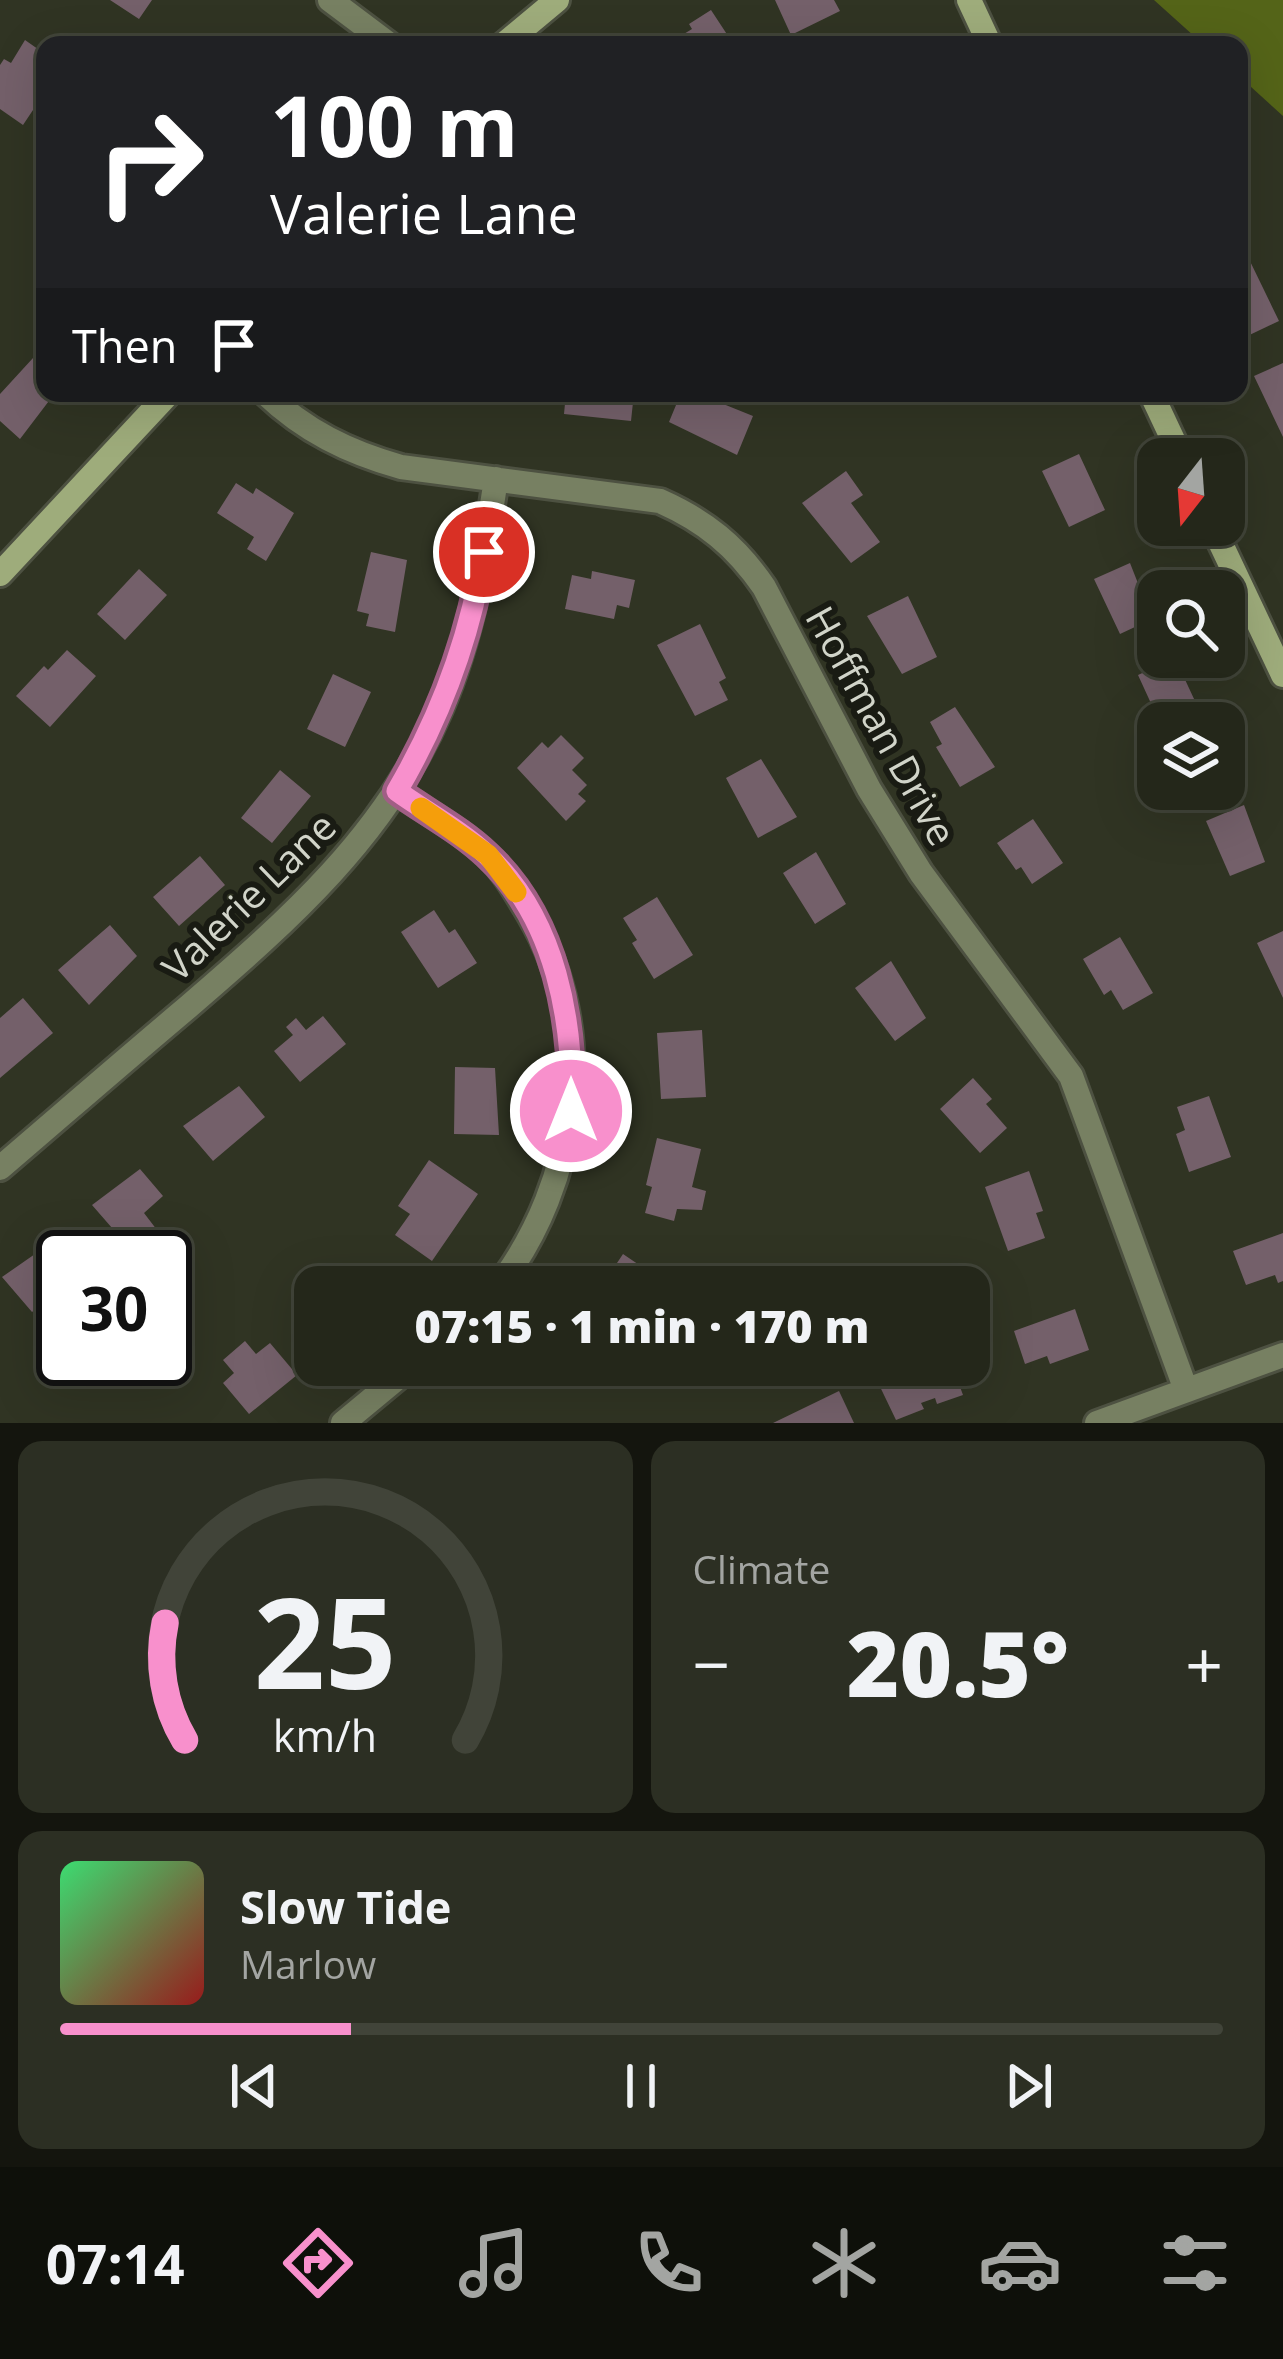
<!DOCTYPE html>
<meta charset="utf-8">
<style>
:root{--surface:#24271a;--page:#2c2f23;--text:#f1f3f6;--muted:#a3a5a2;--line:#414439;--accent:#f890cc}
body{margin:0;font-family:"Open Sans",sans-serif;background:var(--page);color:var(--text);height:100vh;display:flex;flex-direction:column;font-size:45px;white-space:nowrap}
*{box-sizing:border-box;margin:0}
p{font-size:39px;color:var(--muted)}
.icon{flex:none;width:66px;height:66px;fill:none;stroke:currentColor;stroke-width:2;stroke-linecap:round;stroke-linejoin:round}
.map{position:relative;height:1423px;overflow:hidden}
.panel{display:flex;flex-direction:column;gap:18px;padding:18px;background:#14150e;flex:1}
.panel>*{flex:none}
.banner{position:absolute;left:36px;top:36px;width:1212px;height:366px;border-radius:24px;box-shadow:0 12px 48px #0002,0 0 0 3px var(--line);background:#202124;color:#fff;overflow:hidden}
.needle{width:78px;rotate:197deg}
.fabs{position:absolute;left:1137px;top:438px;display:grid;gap:24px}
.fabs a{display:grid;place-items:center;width:108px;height:108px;border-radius:24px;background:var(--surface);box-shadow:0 12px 48px #0002,0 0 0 3px var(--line);font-size:60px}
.speed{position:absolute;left:36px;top:1230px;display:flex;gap:24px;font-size:60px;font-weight:700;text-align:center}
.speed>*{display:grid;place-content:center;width:156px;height:156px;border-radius:50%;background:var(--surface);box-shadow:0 12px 48px #0002,0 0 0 3px var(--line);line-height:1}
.speed .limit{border:6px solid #111;border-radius:18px;background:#fff;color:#111}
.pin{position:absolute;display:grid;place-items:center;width:102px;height:102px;color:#fff;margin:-51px;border:6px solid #fff;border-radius:50%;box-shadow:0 3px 12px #0007}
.me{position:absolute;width:132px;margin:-66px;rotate:0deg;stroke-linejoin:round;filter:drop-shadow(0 0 9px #0008)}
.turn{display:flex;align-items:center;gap:42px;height:252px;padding:0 36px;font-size:54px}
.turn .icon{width:156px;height:156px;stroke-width:2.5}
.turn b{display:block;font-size:84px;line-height:102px}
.then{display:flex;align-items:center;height:114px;padding:0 36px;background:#0003;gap:24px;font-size:45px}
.big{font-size:90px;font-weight:800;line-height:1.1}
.panel .card{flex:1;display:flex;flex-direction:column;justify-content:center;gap:18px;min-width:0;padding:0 42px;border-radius:24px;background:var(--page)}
.panel .dial{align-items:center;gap:0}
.dial svg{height:312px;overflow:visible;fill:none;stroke:var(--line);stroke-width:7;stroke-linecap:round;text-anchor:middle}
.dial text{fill:var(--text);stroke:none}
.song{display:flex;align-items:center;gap:36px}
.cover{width:144px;height:144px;border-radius:18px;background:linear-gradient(135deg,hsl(140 70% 55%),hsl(0 70% 35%))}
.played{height:12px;border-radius:6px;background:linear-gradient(90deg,var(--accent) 25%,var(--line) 25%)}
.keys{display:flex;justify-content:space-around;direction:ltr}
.heat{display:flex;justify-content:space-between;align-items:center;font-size:66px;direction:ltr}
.panel .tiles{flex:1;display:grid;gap:18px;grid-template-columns:1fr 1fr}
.card:last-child{grid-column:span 2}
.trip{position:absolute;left:294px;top:1266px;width:696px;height:120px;border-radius:24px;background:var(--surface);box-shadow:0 12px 48px #0002,0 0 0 3px var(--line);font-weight:800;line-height:120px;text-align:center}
.menu{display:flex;height:192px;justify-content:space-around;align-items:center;background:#0e100a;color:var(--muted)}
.menu .icon{width:84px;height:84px}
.menu .current{color:var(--accent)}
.menu b{font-size:54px;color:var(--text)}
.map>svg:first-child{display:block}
.forest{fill:#546418}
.building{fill:#74606a}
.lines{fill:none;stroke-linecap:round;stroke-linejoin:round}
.street-casing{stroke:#4d5141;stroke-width:30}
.secondary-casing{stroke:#4d5141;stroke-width:30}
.street{stroke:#778062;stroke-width:24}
.secondary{stroke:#9eac7b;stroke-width:24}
.route-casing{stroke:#a15e85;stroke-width:30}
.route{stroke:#f890cc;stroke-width:21}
.slow{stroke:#f59e0b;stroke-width:21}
.labels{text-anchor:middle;stroke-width:12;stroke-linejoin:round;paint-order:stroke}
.street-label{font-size:39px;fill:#d1d4c9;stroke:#191b13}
</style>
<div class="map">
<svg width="1283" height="1423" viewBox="0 0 1283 1423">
<rect width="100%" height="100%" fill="#303423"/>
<!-- forest -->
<path class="forest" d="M1154 0H1283V116L1239 76V45H1204Z"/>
<!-- building -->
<path class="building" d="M110 0H152L139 19Z
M775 0H834L840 11 791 35Z
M711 10 734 45H666L692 29 689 24Z
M25 40 45 54V92L23 125 0 109V65L4 59 11 63Z
M1247 255 1279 321 1239 340V258Z
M33 358 45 370V393H55L20 439 0 421V394Z
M1283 363V437L1254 376Z
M566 393H634L631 421 564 414Z
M681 393H696L753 416 737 455 669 422Z
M1079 454 1105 510 1069 527 1042 471Z
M846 471 863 495 851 503 880 542 851 563 802 503Z
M236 483 253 494 256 488 294 513 266 561 247 549 254 537 217 513Z
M371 552 407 560 395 632 366 626 369 614 357 611Z
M1130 563 1152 619 1120 634 1094 579Z
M139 569 167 595 125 640 97 614Z
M592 571 635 580 629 608 617 605 614 619 565 609 572 575 591 579Z
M908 596 937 657 902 674 867 616Z
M700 624 726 678 719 682 728 700 695 716 657 645Z
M67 650 96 676 50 727 16 696 44 666 48 670Z
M1175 658 1201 714 1180 723H1160L1138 675Z
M333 674 371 692 345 747 307 729Z
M955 707 995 767 960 787 936 747 942 744 930 722Z
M561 735 584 758 572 770 587 785 578 794 586 801 566 821 517 768 542 742 548 748Z
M761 759 797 817 758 838 726 778Z
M280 770 311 796 272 843 241 818Z
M1244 805 1265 862 1230 876 1206 821Z
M1033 819 1063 863 1032 884 1021 867 1016 870 997 843Z
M816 852 846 904 815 924 783 873Z
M200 856 225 885 179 926 153 897Z
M657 897 693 955 654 979 632 943 637 940 623 918Z
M434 910 449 933 455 929 477 963 438 988 401 932Z
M110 925 137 956 89 1005 58 970Z
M1283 931V998L1257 943Z
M1120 937 1153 993 1123 1010 1111 990 1104 995 1083 959Z
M891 961 926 1018 895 1041 855 988Z
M23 998 53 1033 0 1078V1018Z
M323 1016 346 1044 300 1082 274 1051 293 1035 286 1027 296 1018 306 1030Z
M702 1030 706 1097 661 1099 657 1033Z
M455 1067 495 1068 499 1135 454 1134Z
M973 1078 992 1099 986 1104 1007 1128 980 1153 940 1109Z
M239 1086 265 1117 213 1161 183 1126Z
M1209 1096 1231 1157 1189 1172 1176 1134 1185 1130 1177 1107Z
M657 1138 701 1149 692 1187 706 1191 702 1210 677 1209 674 1221 645 1213 652 1187 646 1185Z
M429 1160 478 1194 432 1261 395 1235 410 1214 398 1206Z
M140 1169 163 1196 144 1213 157 1230 141 1244 128 1228 119 1236 92 1205Z
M1029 1171 1043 1211 1036 1213 1045 1238 1008 1251 985 1187Z
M1283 1233V1281L1278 1283 1275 1275 1246 1285 1233 1251Z
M58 1238 75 1257H63V1286L32 1312 2 1277Z
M623 1254 654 1275 646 1287H601Z
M354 1265 374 1287H328Z
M1075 1309 1089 1350 1050 1364 1047 1356 1025 1364 1014 1331Z
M245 1341 256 1354 270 1343 297 1375 249 1414 223 1383 234 1373 223 1360Z
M880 1365H952L963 1395 937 1404 935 1398 921 1403 924 1409 896 1420 871 1368Z
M839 1391 854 1423H773Z"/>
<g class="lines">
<!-- street casing -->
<g class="street-casing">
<path id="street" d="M330 0 390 45
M265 393C305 431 348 452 401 467L660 501C705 521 736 546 764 587L869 789 921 873 1071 1076 1186 1390
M397 791C426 812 461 830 487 855 505 871 518 895 530 915 599 1033 579 1181 498 1287
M0 1168C63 1114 125 1060 188 1007 289 920 386 835 440 709 472 635 484 558 496 479
M343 1423 413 1365
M1097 1423 1283 1355"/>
</g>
<!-- secondary casing -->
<g class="secondary-casing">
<path id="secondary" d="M969 0 990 45
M503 45 557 0
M1151 393 1182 459
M1212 525 1283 675
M0 574 169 393"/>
</g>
<!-- street -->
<use href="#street" class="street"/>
<!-- secondary -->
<use href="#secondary" class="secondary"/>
</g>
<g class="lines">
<!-- route casing -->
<g class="route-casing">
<path id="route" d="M484 552C470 638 441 716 397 791 426 812 461 830 487 855 556 919 574 1022 571 1111"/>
</g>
<!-- route -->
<use href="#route" class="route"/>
<!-- slow -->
<path class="slow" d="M421 808 488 855 516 892"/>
</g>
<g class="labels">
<!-- street labels -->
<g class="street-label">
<text transform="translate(881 726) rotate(61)" y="14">Hoffman Drive</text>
<text transform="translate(249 897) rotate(-44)" y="14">Valerie Lane</text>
</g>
</g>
</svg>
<div class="fabs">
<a><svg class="needle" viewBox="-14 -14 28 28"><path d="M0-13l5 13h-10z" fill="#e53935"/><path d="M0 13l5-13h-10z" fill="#a3a5a2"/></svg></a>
<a><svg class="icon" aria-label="search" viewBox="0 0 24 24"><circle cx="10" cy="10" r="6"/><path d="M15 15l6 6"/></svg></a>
<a><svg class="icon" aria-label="layers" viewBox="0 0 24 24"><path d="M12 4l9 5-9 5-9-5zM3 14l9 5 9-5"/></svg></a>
</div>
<div class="speed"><div class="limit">30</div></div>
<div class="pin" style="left:484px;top:552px;background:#d93025"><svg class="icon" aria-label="arrive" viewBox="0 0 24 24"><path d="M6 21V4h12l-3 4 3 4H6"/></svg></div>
<svg class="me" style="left:571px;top:1111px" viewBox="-20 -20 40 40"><circle r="17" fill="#f890cc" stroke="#fff" stroke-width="3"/><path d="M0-11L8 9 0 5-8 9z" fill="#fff"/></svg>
<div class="trip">07:15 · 1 min · 170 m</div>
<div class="banner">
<div class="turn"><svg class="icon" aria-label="right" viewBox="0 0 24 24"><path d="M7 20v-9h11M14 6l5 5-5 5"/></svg><div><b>100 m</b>Valerie Lane</div></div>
<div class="then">Then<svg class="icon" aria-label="arrive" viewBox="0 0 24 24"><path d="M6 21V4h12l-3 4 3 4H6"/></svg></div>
</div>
</div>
<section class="panel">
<div class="tiles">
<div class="card dial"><svg viewBox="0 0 100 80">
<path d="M14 69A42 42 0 1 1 86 69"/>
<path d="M14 69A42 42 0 0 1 9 39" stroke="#f890cc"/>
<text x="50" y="56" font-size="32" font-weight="700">25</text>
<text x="50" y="72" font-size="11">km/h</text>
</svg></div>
<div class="card"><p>Climate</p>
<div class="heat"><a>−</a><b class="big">20.5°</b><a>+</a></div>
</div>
<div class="card">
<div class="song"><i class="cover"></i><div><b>Slow Tide</b><p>Marlow</p></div></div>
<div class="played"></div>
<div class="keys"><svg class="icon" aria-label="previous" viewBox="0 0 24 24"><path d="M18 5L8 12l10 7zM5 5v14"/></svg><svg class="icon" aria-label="pause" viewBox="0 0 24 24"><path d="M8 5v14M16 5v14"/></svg><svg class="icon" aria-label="next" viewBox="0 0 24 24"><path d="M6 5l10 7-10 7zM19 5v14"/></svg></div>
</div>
</div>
</section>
<nav class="menu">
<b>07:14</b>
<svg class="icon current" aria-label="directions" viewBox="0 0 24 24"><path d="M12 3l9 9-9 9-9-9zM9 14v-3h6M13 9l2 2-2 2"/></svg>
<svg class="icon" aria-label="music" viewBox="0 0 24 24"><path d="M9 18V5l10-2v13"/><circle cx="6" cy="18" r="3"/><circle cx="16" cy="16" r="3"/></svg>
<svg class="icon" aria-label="phone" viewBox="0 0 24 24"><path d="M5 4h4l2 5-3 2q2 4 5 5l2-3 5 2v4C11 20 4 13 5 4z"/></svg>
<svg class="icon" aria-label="climate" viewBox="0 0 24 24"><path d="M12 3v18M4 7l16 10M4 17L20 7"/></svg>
<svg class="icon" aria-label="car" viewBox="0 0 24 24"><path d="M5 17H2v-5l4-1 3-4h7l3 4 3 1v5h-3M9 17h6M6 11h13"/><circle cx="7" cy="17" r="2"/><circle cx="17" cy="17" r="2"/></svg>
<svg class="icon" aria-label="filters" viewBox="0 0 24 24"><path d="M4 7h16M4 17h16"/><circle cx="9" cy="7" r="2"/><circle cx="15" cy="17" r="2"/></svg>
</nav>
